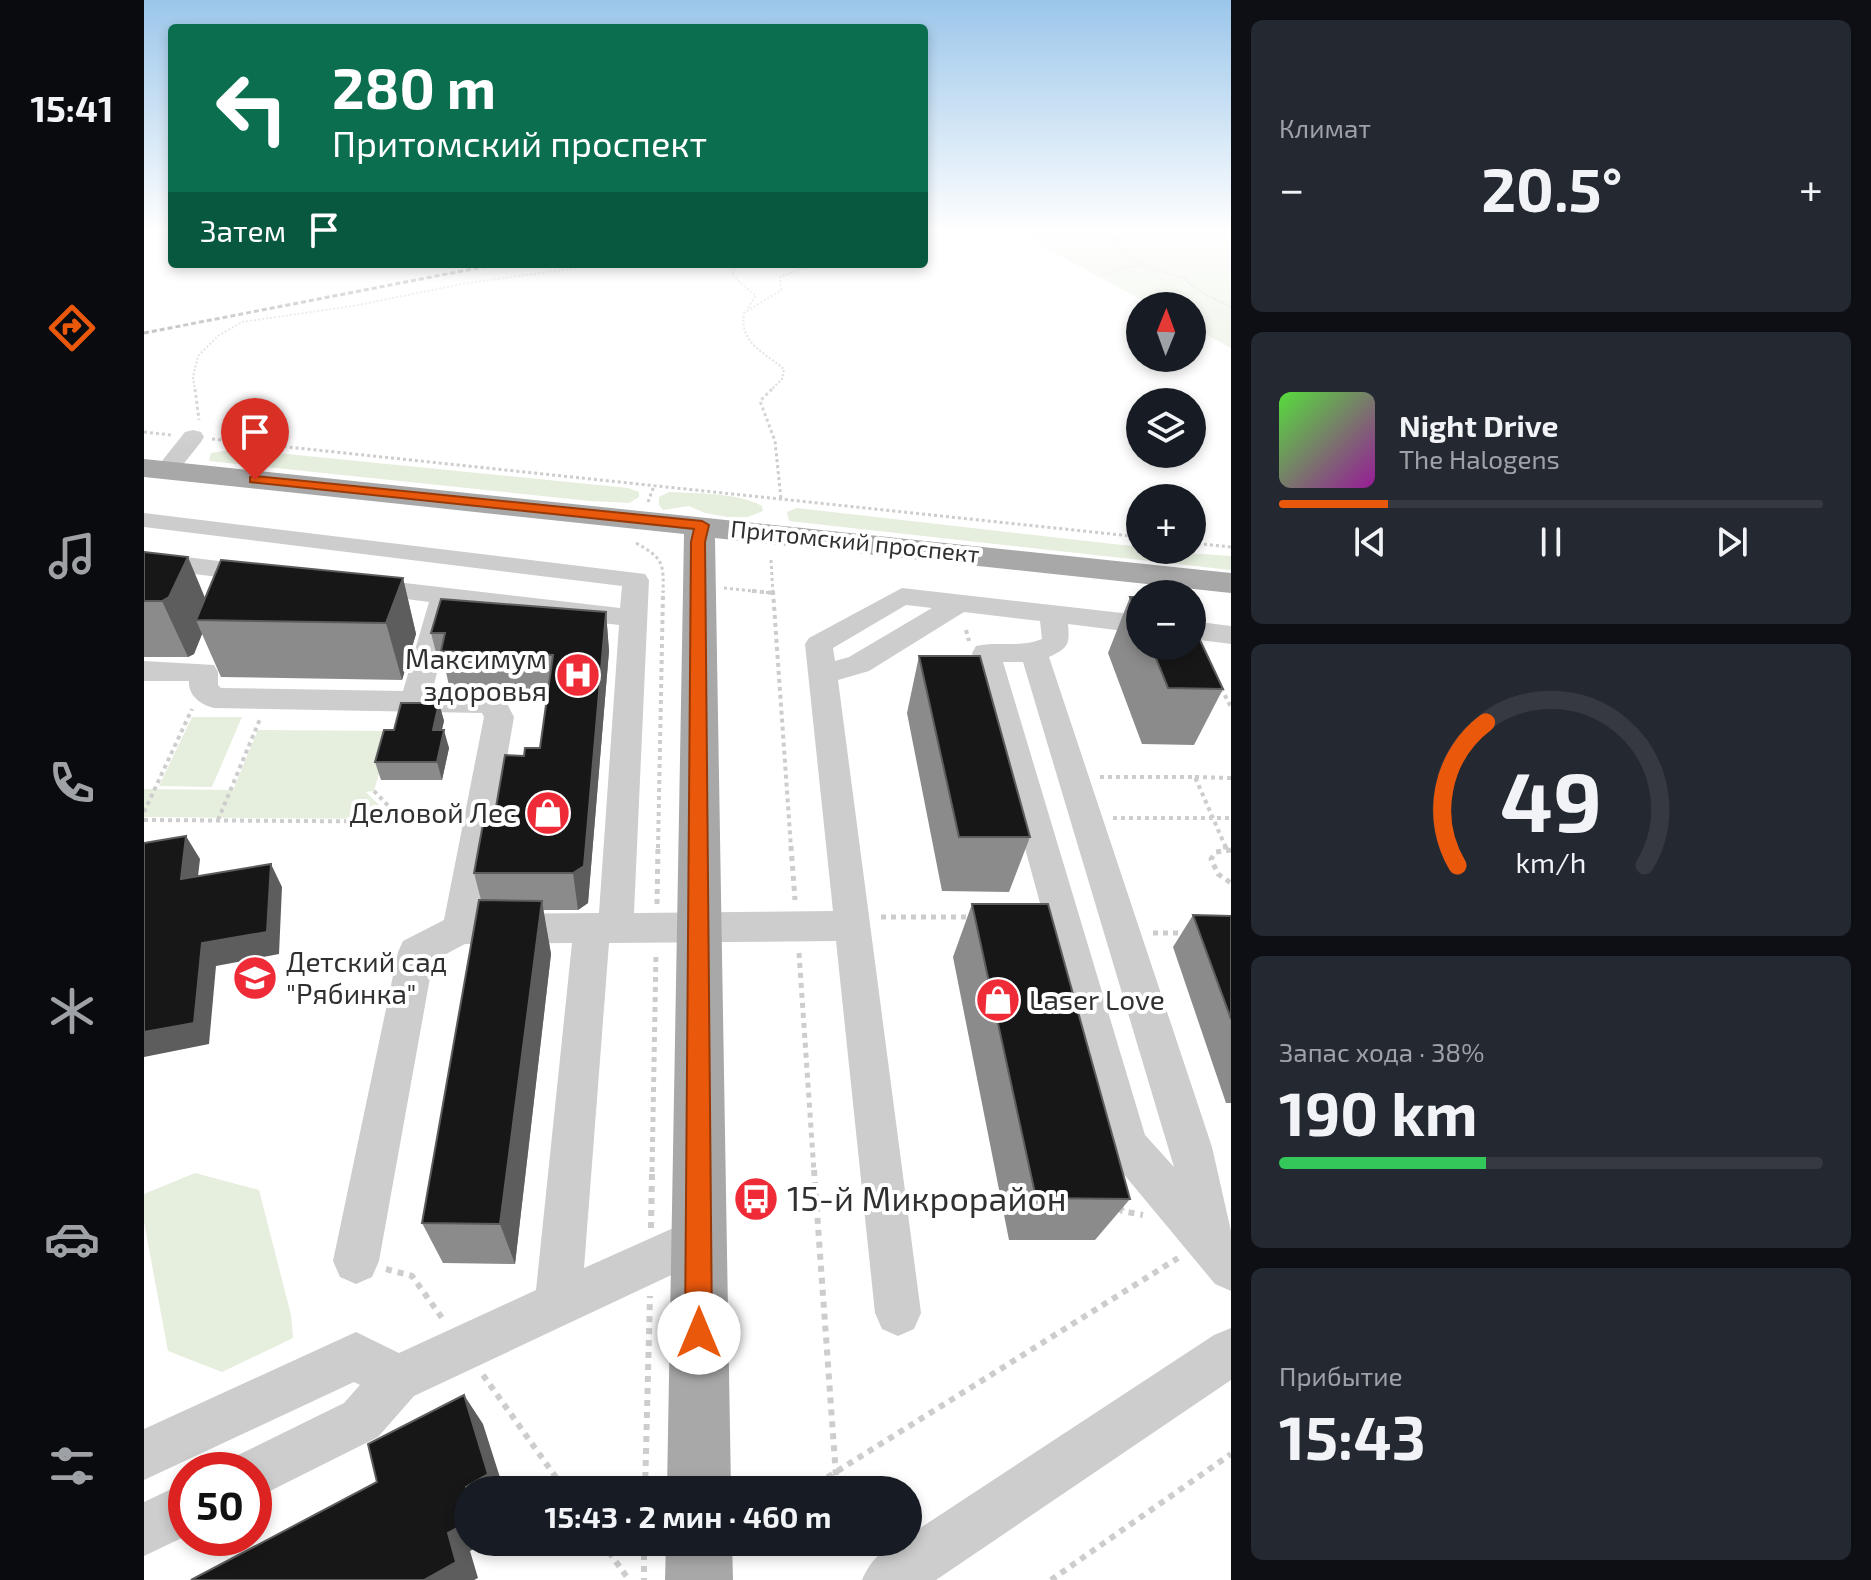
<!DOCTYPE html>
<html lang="ru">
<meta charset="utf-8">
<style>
:root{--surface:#171b24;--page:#242831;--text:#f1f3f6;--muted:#9ea1a6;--line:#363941;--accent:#ea580c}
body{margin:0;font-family:"Exo 2",sans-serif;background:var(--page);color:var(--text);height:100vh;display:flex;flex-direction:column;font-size:30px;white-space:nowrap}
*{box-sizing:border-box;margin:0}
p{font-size:26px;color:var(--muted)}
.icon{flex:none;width:44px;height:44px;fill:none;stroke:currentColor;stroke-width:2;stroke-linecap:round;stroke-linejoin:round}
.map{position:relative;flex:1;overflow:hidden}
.side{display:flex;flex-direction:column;gap:20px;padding:20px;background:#0d0f14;width:640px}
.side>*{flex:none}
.banner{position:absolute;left:24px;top:24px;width:760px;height:244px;border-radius:8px;box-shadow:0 4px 12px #0003;background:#0b6e4f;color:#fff;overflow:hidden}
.needle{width:52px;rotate:1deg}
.buttons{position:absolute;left:982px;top:292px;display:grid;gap:16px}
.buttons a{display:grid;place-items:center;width:80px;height:80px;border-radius:50%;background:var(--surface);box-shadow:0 4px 12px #0003;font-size:40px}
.speed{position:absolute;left:24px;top:1452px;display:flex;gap:16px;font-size:40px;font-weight:700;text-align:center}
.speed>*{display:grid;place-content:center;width:104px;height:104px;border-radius:50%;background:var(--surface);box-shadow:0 4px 12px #0003;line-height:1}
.speed .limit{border:12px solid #d22;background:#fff;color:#111}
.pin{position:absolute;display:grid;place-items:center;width:68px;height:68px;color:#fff;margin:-82px -34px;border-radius:50% 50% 50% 0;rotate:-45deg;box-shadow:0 0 8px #0007}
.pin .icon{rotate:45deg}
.me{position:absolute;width:88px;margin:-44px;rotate:0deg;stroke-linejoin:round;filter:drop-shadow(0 0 6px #0008)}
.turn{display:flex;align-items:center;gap:28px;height:168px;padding:0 32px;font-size:36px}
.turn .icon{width:104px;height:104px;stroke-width:2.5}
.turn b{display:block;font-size:56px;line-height:68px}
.then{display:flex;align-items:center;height:76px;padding:0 32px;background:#0003;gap:16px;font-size:30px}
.big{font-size:60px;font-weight:700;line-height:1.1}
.side .widget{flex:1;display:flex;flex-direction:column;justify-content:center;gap:12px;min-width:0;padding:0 28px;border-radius:12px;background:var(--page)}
.side .dial{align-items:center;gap:0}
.dial svg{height:208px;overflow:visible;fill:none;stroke:var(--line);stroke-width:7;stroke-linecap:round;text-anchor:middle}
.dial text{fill:var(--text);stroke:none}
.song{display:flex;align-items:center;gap:24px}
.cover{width:96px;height:96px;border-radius:12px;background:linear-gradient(135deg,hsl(110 70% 55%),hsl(300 70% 35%))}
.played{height:8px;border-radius:4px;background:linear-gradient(90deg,var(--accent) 20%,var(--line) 20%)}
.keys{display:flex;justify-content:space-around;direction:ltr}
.heat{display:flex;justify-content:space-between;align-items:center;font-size:44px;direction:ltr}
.charge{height:12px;border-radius:6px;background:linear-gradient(90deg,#34c759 38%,var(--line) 0)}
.trip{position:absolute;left:310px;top:1476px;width:468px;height:80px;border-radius:40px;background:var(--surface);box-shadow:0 4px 12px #0003;font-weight:700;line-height:80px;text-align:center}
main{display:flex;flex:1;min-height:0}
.dock{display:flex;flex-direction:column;width:144px;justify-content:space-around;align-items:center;background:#090b0e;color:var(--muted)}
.dock .icon{width:56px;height:56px}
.dock .active{color:var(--accent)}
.dock b{font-size:36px;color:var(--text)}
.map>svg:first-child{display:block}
.green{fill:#e6eede}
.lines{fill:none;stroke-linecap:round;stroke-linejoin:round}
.path-far4{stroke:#cdcdcd;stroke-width:2;stroke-dasharray:2 2;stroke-linecap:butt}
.path-far3{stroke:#cdcdcd;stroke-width:3;stroke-dasharray:3 3;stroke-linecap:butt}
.path-far2{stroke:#cdcdcd;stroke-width:4;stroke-dasharray:4 4;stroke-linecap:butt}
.path-far1{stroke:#cdcdcd;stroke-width:5;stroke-dasharray:5 5;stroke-linecap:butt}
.path{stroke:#cdcdcd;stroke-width:6;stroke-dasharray:6 6;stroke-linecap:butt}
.minor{fill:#cdcdcd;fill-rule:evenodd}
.major{fill:#a8a8a8;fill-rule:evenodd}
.rail{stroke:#858585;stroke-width:3;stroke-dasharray:5 3;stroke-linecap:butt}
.wall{fill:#8b8b8b}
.shaded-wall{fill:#5d5d5d}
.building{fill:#171717;stroke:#5d5d5d;stroke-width:2}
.route{fill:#ea580c;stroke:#983908;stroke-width:2}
.labels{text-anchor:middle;stroke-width:8;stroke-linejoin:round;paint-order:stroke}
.far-street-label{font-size:24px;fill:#303030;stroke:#fff}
.poi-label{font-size:28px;fill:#303030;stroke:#fff;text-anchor:end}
.near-poi-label{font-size:34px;fill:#303030;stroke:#fff;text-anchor:start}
</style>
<main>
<nav class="dock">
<b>15:41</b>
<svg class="icon active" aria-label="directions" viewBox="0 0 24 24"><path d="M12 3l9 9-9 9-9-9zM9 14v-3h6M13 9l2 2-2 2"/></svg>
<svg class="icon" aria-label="music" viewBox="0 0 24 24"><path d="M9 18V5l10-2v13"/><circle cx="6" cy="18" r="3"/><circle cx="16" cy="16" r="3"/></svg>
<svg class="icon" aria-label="phone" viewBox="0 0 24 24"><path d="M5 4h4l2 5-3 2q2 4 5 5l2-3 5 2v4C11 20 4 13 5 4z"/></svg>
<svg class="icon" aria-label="climate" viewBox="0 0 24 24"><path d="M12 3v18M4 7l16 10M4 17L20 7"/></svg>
<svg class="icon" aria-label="car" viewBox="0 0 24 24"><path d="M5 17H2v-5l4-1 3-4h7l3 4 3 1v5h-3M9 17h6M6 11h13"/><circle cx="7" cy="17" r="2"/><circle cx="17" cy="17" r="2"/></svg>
<svg class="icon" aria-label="filters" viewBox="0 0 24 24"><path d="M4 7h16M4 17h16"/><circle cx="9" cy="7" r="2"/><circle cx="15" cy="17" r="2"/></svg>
</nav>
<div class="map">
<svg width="1087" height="1580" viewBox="0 0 1087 1580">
<rect width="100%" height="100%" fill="#fff"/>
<!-- green -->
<path class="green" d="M878 231H1087V348L1048 327V306H1009L872 232Z
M92 449 484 488 495 492V497L485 503 446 501 65 461 67 453Z
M525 492C554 494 593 492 618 506L619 511 604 517H584L561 513 545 506 519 510 515 505V497Z
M653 508 996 547V550L1087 556V570L645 521 643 512Z
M48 717H98L68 787 15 786Z
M114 730 247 731 230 791 222 792 249 819 0 817V789L89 790Z
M51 1173 115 1190 147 1315 149 1338 78 1372 24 1351 0 1222V1194Z"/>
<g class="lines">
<!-- path-far4 -->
<path class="path-far4" d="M866 231 898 237
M970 231 969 239 984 256 999 265 1039 278 1060 294 1087 307
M908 242 972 244
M592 264 588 275 612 296 603 309
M959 274 996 265
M51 391 49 377 54 356 74 336 98 322 209 306 318 284 461 264
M626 391 638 379 640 369C620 352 595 343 600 313L637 290 636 277 670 264"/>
<!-- path-far3 -->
<path class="path-far3" d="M51 389 55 420
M628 389 616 401 631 441 637 499
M0 432 27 435
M68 439 996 537
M504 502 510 486
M492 543C519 558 520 563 519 593
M1048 543 1087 547
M627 560 629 593
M580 588 628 593"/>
<!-- path-far2 -->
<path class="path-far2" d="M608 591 630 593
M629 591 647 848
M822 630 825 641
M1077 688 1087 707
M956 777H1051L1082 848
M1051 777 1087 778
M230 791 259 821
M0 812 48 709
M969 818H1087
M0 820 310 822
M74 820 116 719
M514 848 519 591"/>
<!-- path-far1 -->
<path class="path-far1" d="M647 846 651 900
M1081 846 1082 849
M1087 850 1072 852 1067 859 1074 874 1087 883
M513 904 514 846
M737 917H828
M1009 933H1041
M655 953 670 1172
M508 1172 512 953"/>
<!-- path -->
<path class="path" d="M670 1170 693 1490
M976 1206 978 1211 999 1215
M507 1228 508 1170
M242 1269 268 1276 301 1322
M339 1375 421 1490
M501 1490 506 1296
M663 1490 1034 1258
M458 1542 485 1580
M500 1542V1580
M697 1542V1553
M907 1580 1087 1454"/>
<!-- minor -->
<path class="minor" d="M49 430 57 432 60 437 57 442 30 476H14L10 471 14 466 41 432Z
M0 513 501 574 505 580 490 913 689 911 661 644 665 638 758 588 996 615V633L924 624C926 645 924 648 905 657L1068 1147 1087 1231V1291L1071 1284 968 1160 962 1146 828 653 832 646C854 641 877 648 898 639L896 621 820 612 725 671 694 680 777 1313 770 1329 754 1336 738 1329 731 1313 692 941 465 943 440 1268 554 1217 570 1223 576 1239 570 1255 270 1396 234 1437 110 1499V1470H86L92 1456 200 1403 216 1385 210 1382 0 1480V1429L212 1332 255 1353 392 1290 428 943 321 944 289 961 235 1261 228 1277 212 1284 196 1277 189 1261 254 952 259 941 300 920 340 717 338 713 70 708C57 705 44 696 45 681H0V661L70 665 74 672V685L77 688 259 691 285 602 209 592 205 586 209 580 218 578 476 608 478 586 0 527ZM311 605 475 625 455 913 336 914 370 717 359 696 288 692ZM762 605 788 608 705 657 691 661 689 648ZM859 662H879L1030 1167 1001 1135Z
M0 552 116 566 125 568 129 574 125 580 116 582 0 568Z
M1048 621 1087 626V644L1048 639Z
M1087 1328V1380L792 1580H718C726 1561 742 1542 764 1542V1536L1070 1335Z
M42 1482V1536L0 1556V1502Z"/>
<!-- major -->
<path class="major" d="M0 459 1087 573V593L571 538 587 1490H523L540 534 0 477Z
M522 1542H588L589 1580H521Z"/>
<!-- rail -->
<path class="rail" d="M0 333 354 264"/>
</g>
<!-- wall -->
<path class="wall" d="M0 552 61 598 259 578 272 634 258 680 77 677 58 634 50 654 44 657H0Z
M986 597H996V646H1048L1079 689 1050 745 998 744 964 653Z
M462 612 465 651 444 903 434 910H399L407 954 371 1264 299 1263 278 1223 337 900 330 873 351 813 380 756 396 748 404 694 306 690 302 672H297L287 633Z
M775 656 886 837 865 892 798 891 763 713Z
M295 703 300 721 298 730 305 748 298 780H237L231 762 250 730Z
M828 904 986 1199 951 1240H865L809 957Z
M1049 915 1087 916V1103H1082L1029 947Z"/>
<!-- shaded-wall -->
<path class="shaded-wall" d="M44 557 67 612 52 620 58 634 50 654 44 657 18 601Z
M259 578 272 634 258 680 242 623Z
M462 612 465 651 444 903 434 910 429 873Z
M295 703 300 721 293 748 289 730Z
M300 730 305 748 298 780 293 762Z
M42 836 56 859 51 903 37 879Z
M127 864 138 887 135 954 72 966 65 1044 0 1057V1032L58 943Z
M398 901 407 954 371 1264 356 1224Z
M320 1395 339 1424 360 1490H324V1495L322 1487Z
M324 1522V1542H342L326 1551 334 1578 330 1580H280L304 1533Z"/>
<!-- building -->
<path class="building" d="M0 552 44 557 25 597 18 601H0Z
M77 560 259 578 242 623 52 620Z
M986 597H996V621Z
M297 599 462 612 440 866 429 873H330L341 813H351L361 755 380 756 381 748H396L409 655 297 651 301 633H287Z
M1048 623 1079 689 1024 688 1007 646H1048Z
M775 656H836L886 837H815Z
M257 703H295L289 730H300L293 762H231L240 730H250Z
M42 836 37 879 127 864 123 932 58 943 50 1023 0 1032V843Z
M335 900 398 901 356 1224 278 1223Z
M828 904H904L986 1199 892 1198Z
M1049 915 1087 916V1019Z
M320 1395 344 1474 322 1487 324 1495V1522L304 1533 312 1562 280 1580H47L233 1482 224 1444Z"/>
<!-- sky -->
<linearGradient id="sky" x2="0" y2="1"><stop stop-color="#9bc6ea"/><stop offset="0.51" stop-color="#fff"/><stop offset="1" stop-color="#fff" stop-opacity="0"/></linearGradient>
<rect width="1087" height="452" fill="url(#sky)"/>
<!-- route -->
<path class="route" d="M111 476 558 521 565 525 561 542 568 1333 564 1342 555 1346 545 1342 541 1333 547 542 550 529 106 482V477Z"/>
<!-- icons -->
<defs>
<g id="hospital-disc" transform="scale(2.3)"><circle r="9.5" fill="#ef2b37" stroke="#fff"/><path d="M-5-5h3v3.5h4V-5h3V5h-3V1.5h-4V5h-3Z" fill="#fff"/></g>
<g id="shop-disc" transform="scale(2.3)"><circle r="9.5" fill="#ef2b37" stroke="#fff"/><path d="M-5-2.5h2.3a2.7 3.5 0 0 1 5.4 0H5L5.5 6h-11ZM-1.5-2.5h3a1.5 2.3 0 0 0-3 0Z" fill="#fff"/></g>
<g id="school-disc" transform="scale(2.3)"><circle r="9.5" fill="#ef2b37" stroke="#fff"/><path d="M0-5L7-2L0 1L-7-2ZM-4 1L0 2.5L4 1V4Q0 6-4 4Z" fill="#fff"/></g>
<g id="bus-disc" transform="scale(2.3)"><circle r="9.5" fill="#ef2b37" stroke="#fff"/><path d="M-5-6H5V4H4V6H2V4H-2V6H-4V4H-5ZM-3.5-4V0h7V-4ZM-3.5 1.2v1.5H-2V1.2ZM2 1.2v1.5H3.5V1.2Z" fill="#fff"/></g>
</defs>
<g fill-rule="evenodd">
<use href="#hospital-disc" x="434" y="675"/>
<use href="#shop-disc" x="404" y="813"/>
<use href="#school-disc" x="111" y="978"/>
<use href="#shop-disc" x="854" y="1000"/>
<use href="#bus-disc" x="612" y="1199"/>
</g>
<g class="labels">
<!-- far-street labels -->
<g class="far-street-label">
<text transform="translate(711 542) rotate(6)" y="8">Притомский проспект</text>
</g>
<!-- poi labels -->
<g class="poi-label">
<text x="403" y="669">Максимум<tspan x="403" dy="32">здоровья</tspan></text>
<text x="373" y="823">Деловой Лес</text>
<text x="142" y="972" text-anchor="start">Детский сад<tspan x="142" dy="32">"Рябинка"</tspan></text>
<text x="885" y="1010" text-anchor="start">Laser Love</text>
</g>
<!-- near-poi labels -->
<g class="near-poi-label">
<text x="643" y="1211">15-й Микрорайон</text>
</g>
</g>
</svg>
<div class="buttons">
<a><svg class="needle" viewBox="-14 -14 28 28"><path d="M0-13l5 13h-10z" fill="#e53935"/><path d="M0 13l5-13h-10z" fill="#9ea1a6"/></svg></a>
<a><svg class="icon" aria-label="layers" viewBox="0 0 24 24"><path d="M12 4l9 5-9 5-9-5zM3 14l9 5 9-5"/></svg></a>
<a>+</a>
<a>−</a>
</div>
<div class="speed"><div class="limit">50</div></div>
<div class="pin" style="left:111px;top:480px;background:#d93025"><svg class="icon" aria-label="arrive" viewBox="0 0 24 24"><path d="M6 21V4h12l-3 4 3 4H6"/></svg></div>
<svg class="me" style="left:555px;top:1333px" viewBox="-20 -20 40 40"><circle r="19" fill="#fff"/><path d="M0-13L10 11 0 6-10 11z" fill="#ea580c"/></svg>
<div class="trip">15:43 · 2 мин · 460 m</div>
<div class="banner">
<div class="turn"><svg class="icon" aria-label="left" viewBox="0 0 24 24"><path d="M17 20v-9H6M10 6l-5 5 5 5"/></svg><div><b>280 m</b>Притомский проспект</div></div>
<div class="then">Затем<svg class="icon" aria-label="arrive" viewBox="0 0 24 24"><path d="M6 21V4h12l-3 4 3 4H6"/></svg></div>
</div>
</div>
<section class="side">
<div class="widget"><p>Климат</p>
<div class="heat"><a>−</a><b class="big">20.5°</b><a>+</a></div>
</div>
<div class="widget">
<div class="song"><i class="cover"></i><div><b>Night Drive</b><p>The Halogens</p></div></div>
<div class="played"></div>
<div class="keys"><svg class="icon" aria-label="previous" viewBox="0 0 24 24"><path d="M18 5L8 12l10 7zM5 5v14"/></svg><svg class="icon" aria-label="pause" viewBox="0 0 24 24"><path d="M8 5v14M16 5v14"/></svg><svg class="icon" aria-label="next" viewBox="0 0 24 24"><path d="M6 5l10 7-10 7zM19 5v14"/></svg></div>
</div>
<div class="widget dial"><svg viewBox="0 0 100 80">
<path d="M14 69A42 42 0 1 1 86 69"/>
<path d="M14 69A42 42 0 0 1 25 14" stroke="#ea580c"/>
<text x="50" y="56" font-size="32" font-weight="700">49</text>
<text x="50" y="72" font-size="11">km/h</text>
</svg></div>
<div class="widget"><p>Запас хода · 38%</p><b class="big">190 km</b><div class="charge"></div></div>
<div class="widget"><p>Прибытие</p><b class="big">15:43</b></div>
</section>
</main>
